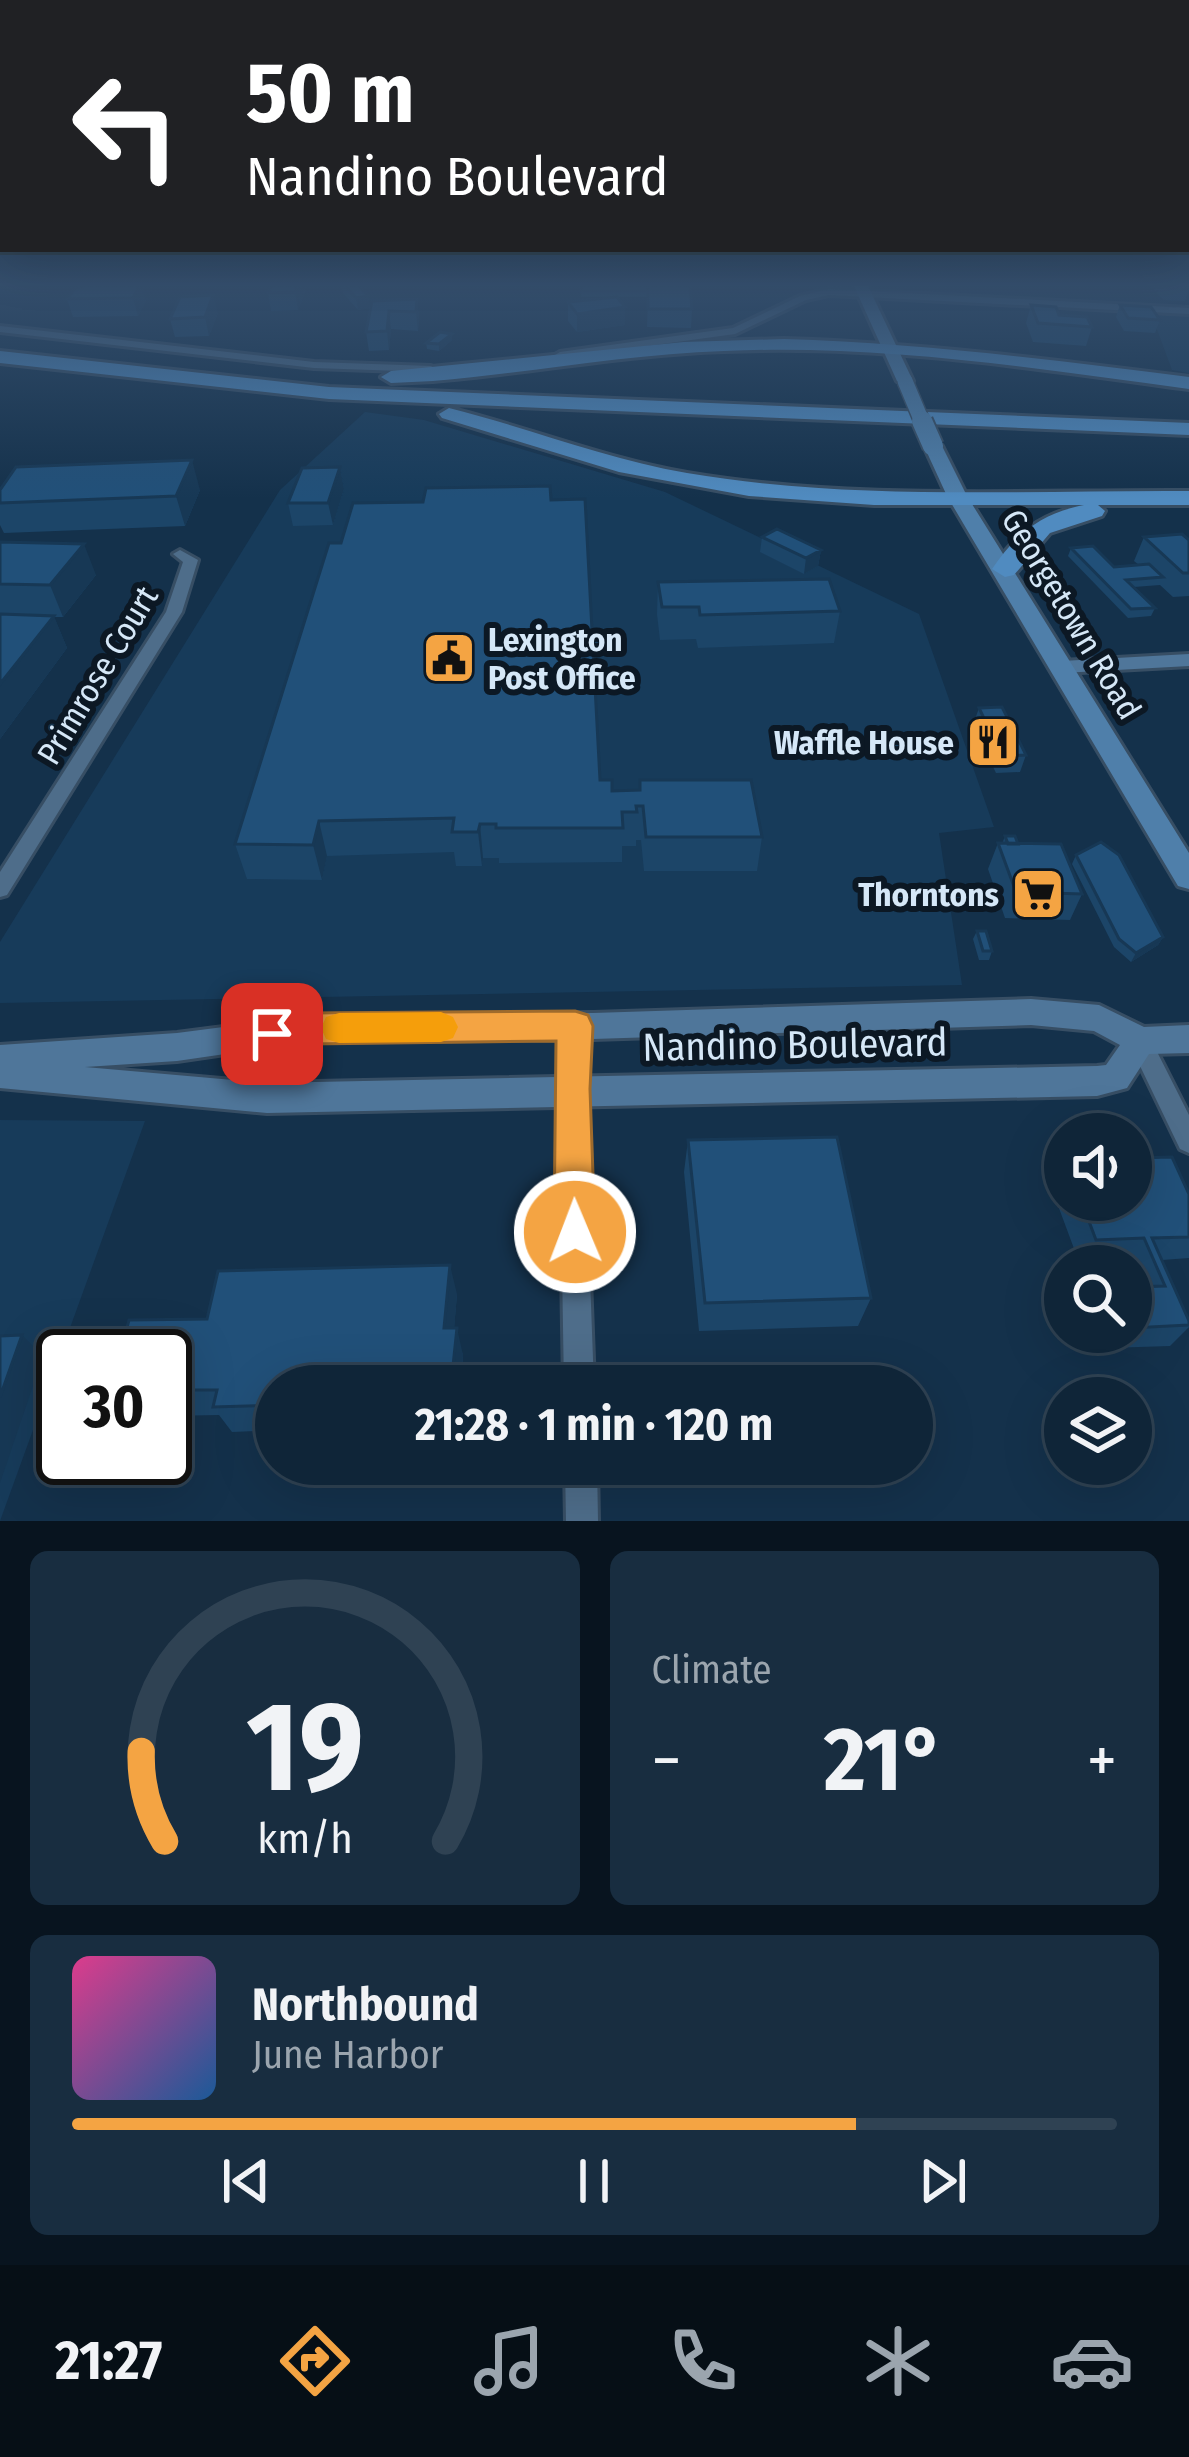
<!DOCTYPE html>
<meta charset="utf-8">
<style>
:root{--surface:#0f2538;--page:#182d40;--text:#f1f3f6;--muted:#9ba5ae;--line:#2f4253;--accent:#f4a443}
body{margin:0;font-family:"Fira Sans Condensed",sans-serif;background:var(--page);color:var(--text);height:100vh;display:flex;flex-direction:column;font-size:45px;white-space:nowrap}
*{box-sizing:border-box;margin:0}
p{font-size:39px;color:var(--muted)}
.icon{flex:none;width:66px;height:66px;fill:none;stroke:currentColor;stroke-width:2;stroke-linecap:round;stroke-linejoin:round}
.map{position:relative;height:1521px;overflow:hidden}
.drawer{display:flex;flex-direction:column;gap:30px;padding:30px;background:#08141f;flex:1}
.drawer>*{flex:none}
.banner{position:absolute;left:0px;top:0px;width:1191px;height:252px;box-shadow:0 12px 48px #0002,0 0 0 3px var(--line);background:#202124;color:#fff;overflow:hidden}
.buttons{position:absolute;left:1044px;top:1113px;display:grid;gap:24px}
.buttons a{display:grid;place-items:center;width:108px;height:108px;border-radius:50%;background:var(--surface);box-shadow:0 12px 48px #0002,0 0 0 3px var(--line);font-size:60px}
.speed{position:absolute;left:36px;top:1329px;display:flex;gap:24px;font-size:60px;font-weight:700;text-align:center}
.speed>*{display:grid;place-content:center;width:156px;height:156px;border-radius:50%;background:var(--surface);box-shadow:0 12px 48px #0002,0 0 0 3px var(--line);line-height:1}
.speed .limit{border:6px solid #111;border-radius:18px;background:#fff;color:#111}
.pin{position:absolute;display:grid;place-items:center;width:102px;height:102px;color:#fff;margin:-51px;border-radius:24px;box-shadow:0 6px 18px #0006}
.me{position:absolute;width:132px;margin:-66px;rotate:359deg;stroke-linejoin:round;filter:drop-shadow(0 0 9px #0008)}
.turn{display:flex;align-items:center;gap:42px;height:252px;padding:0 48px;font-size:54px}
.turn .icon{width:156px;height:156px;stroke-width:2.5}
.turn b{display:block;font-size:84px;line-height:102px}
.big{font-size:90px;font-weight:700;line-height:1.1}
.drawer .widget{flex:1;display:flex;flex-direction:column;justify-content:center;gap:18px;min-width:0;padding:0 42px;border-radius:18px;background:var(--page)}
.drawer .dial{align-items:center;gap:0}
.dial svg{height:312px;overflow:visible;fill:none;stroke:var(--line);stroke-width:7;stroke-linecap:round;text-anchor:middle}
.dial text{fill:var(--text);stroke:none}
.song{display:flex;align-items:center;gap:36px}
.cover{width:144px;height:144px;border-radius:18px;background:linear-gradient(135deg,hsl(330 70% 55%),hsl(210 70% 35%))}
.played{height:12px;border-radius:6px;background:linear-gradient(90deg,var(--accent) 75%,var(--line) 75%)}
.keys{display:flex;justify-content:space-around;direction:ltr}
.heat{display:flex;justify-content:space-between;align-items:center;font-size:66px;direction:ltr}
.drawer .tiles{flex:1;display:grid;gap:30px;grid-template-columns:1fr 1fr}
.widget:last-child{grid-column:span 2}
.trip{position:absolute;left:255px;top:1365px;width:678px;height:120px;border-radius:60px;background:var(--surface);box-shadow:0 12px 48px #0002,0 0 0 3px var(--line);font-weight:700;line-height:120px;text-align:center}
.tab-bar{display:flex;height:192px;justify-content:space-around;align-items:center;background:#060f16;color:var(--muted)}
.tab-bar .icon{width:84px;height:84px}
.tab-bar .on{color:var(--accent)}
.tab-bar b{font-size:54px;color:var(--text)}
.map>svg:first-child{display:block}
.built{fill:#173b5a}
.lines{fill:none;stroke-linecap:round;stroke-linejoin:round}
.street-casing{stroke:#374e64;stroke-width:6}
.secondary-casing{stroke:#374e64;stroke-width:6}
.primary-casing{stroke:#374e64;stroke-width:6}
.highway-casing{stroke:#374e64;stroke-width:6}
.street{fill:#4e6d8a;fill-rule:evenodd}
.secondary{fill:#4f769a;fill-rule:evenodd}
.primary{fill:#4f7faa;fill-rule:evenodd}
.highway{fill:#508bc0;fill-rule:evenodd}
.primary-bridge-far1-casing{stroke:#374e64;stroke-width:18;stroke-linecap:butt}
.primary-bridge-casing{stroke:#374e64;stroke-width:24;stroke-linecap:butt}
.primary-bridge-far1{stroke:#4f7faa;stroke-width:15}
.primary-bridge{stroke:#4f7faa;stroke-width:20}
.wall{fill:#1c4568}
.shaded-wall{fill:#173855}
.building{fill:#215079;stroke:#173855;stroke-width:3}
.route{fill:#f4a443;stroke:#9f6b2c;stroke-width:3}
.slow{fill:#f59e0b}
.labels{text-anchor:middle;stroke-width:12;stroke-linejoin:round;paint-order:stroke}
.street-label{font-size:33px;fill:#d5e7f7;stroke:#0c1824}
.poi-label{font-size:33px;font-weight:bold;fill:#d5e7f7;stroke:#0c1824;text-anchor:end}
.near-street-label{font-size:39px;fill:#d5e7f7;stroke:#0c1824}
</style>
<div class="map">
<svg width="1189" height="1521" viewBox="0 0 1189 1521">
<rect width="100%" height="100%" fill="#14314b"/>
<!-- built -->
<path class="built" d="M1151 313 1189 316V373L1172 370Z
M365 412 424 420 665 492 919 614 994 827 939 833 962 985 0 1003V942L280 490Z
M0 1120 145 1121 0 1521Z"/>
<g class="lines">
<!-- street casing -->
<g class="street-casing">
<path id="street" d="M829 289 1189 308V314L829 295 806 300 735 334 560 358 555 355 560 352 733 328 800 296Z
M0 326 314 362 431 366 436 369 431 372 314 368 0 332Z
M180 550 198 560 182 612 7 895 0 897V872L166 612 183 562 173 554Z
M575 1016 583 1019 587 1026 583 1089 594 1386H564L559 1089 563 1026 567 1019Z
M1140 1031 1148 1034 1189 1115V1153L1180 1149 1128 1041 1132 1034Z
M565 1464H597L598 1521H566Z"/>
</g>
<!-- secondary casing -->
<g class="secondary-casing">
<path id="secondary" d="M1189 654V666L1062 673 1051 667 1062 661Z
M1031 999 1099 1005 1144 1027 1189 1025V1053L1149 1054 1127 1088 1097 1096 267 1113 0 1088V1045L177 1033 308 1016 593 1013ZM1031 1025 1094 1031 1120 1045 1106 1065 1097 1066 267 1083 85 1067 177 1061 308 1042 593 1039Z"/>
</g>
<!-- primary casing -->
<g class="primary-casing">
<path id="primary" d="M854 286H868L913 381 911 384 897 381Z
M927 442 942 446 967 496 1189 853V889L1178 886 947 496 924 446Z"/>
</g>
<!-- highway casing -->
<g class="highway-casing">
<path id="highway" d="M784 339C920 343 1054 360 1189 377V389C1035 368 880 344 724 351 627 354 530 373 433 381L391 383 381 377 391 371 684 342Z
M0 351 329 387 1189 423V435L329 399 0 363Z
M449 408C529 428 606 459 687 473 852 501 1022 490 1189 491V505H1098L1105 511 1102 516 1050 533 1014 575 1005 577 992 569C1017 533 1040 514 1084 505H874L749 496 619 472 442 418 439 414Z"/>
</g>
<!-- street -->
<use href="#street" class="street"/>
<!-- secondary -->
<use href="#secondary" class="secondary"/>
<!-- primary -->
<use href="#primary" class="primary"/>
<!-- highway -->
<use href="#highway" class="highway"/>
<!-- primary-bridge-far1 casing -->
<g class="primary-bridge-far1-casing">
<path id="primary-bridge-far1" d="M905 381 923 424"/>
</g>
<!-- primary-bridge casing -->
<g class="primary-bridge-casing">
<path id="primary-bridge" d="M922 421 933 446"/>
</g>
<!-- primary-bridge-far1 -->
<use href="#primary-bridge-far1" class="primary-bridge-far1"/>
<!-- primary-bridge -->
<use href="#primary-bridge" class="primary-bridge"/>
</g>
<!-- wall -->
<path class="wall" d="M271 286H307L298 310 271 311 268 293Z
M342 286H359L368 296 370 308 358 310 343 293Z
M582 286H690L692 309 691 328 647 327 648 297H581Z
M1151 286H1187L1189 289 1185 301 1164 300 1157 293 1159 290H1155Z
M76 287 146 301 138 316 73 317 67 299Z
M417 299 419 318 418 331 391 329 389 350 369 351 366 332 372 301Z
M568 302 625 325 577 332 568 321Z
M1031 305 1092 327 1086 346 1033 342 1026 323Z
M1120 305 1160 320 1155 333 1124 331 1116 317Z
M218 313 209 336 175 337 170 319Z
M452 334V340L439 351 427 349 426 343Z
M340 467 344 489 333 525 293 526 288 503Z
M0 490H200L185 526 4 533 0 525Z
M551 500 600 780 612 791 762 837 757 871H644L641 840H636V846H622V862L499 863V858H483L482 866H456L454 852 327 856 322 880 247 879 235 844 341 543Z
M762 537 821 550 818 566 804 574 760 552Z
M1144 537 1189 540V596L1173 597 1160 585 1134 587 1155 608 1151 616 1128 618 1068 556 1071 548 1114 567 1139 565 1134 561Z
M0 542 96 575 63 617H54L67 648 0 739Z
M658 582 840 611 834 643 698 648 696 639 660 640 657 614Z
M979 708 1026 755 1020 772 996 773 973 725Z
M1005 836 1082 894 1070 920 1005 918 988 869 998 843 1002 844Z
M1076 855 1163 937 1158 945 1131 962 1114 947 1072 864Z
M977 931 992 951 989 960H979L973 939Z
M688 1140 871 1298 858 1326 699 1331 684 1172Z
M1065 1160V1200H1131L1189 1194V1258L1162 1260 1189 1321V1327L1170 1346 1077 1349 1071 1332H1131V1287H1136L1131 1275V1266H1127L1125 1261 1079 1262 1050 1184Z
M457 1294 454 1328 463 1355 461 1386H276V1430L232 1432 219 1415 165 1416V1356L207 1319Z"/>
<!-- shaded-wall -->
<path class="shaded-wall" d="M139 286H142L146 301 138 316 133 298Z
M297 286H307L298 310 295 292Z
M213 295 218 313 209 336 205 317Z
M368 296 370 308 358 310 356 298Z
M417 299 419 318 418 331 416 312Z
M625 307V325L577 332V314Z
M389 311 391 329 389 350 387 331Z
M452 334V340L439 351V344Z
M192 460 200 490 185 526 176 496Z
M340 467 344 489 333 525 328 503Z
M84 544 96 575 63 617 50 585Z
M821 550 818 566 804 574 806 558Z
M54 616 67 648 0 739V684Z
M319 821 327 856 322 880 313 845Z
M480 824 483 858 482 866 478 832Z
M1163 937 1158 945 1131 962 1136 953Z
M450 1265 457 1294 452 1356 444 1328Z
M457 1328 463 1355 461 1386H459L453 1366Z
M22 1335 43 1356 0 1483V1397Z
M443 1366 449 1386H442Z"/>
<!-- building -->
<path class="building" d="M93 286H139L133 298 67 299 76 287Z
M271 286H297L295 292 268 293Z
M346 286H359L368 296 356 298Z
M582 286H648V291H581Z
M648 286H690L692 309H648Z
M1166 286H1187L1189 289 1168 288Z
M213 295 205 317 170 319 180 297Z
M617 297 625 307 577 314 568 302Z
M417 299 416 312 389 311 387 331 366 332 372 301Z
M1031 305 1056 307 1059 315 1087 317 1092 327 1038 323Z
M1120 305 1151 307 1160 320 1128 318Z
M440 332 452 334 439 344 426 343Z
M192 460 176 496 0 503V490L16 467Z
M340 467 328 503H288L302 468Z
M550 486 551 500 585 499 600 780H612V791L640 790V780H751L762 837H646L643 806H636L637 812H622L623 828H496V824H480L478 832H452L454 818 319 821 313 845 235 844 329 543H341L353 503 423 502 426 488Z
M777 529 821 550 806 558 762 537Z
M1182 534 1189 540V573H1183L1144 537Z
M0 542 84 544 50 585 0 584Z
M1093 546 1114 567 1149 564 1163 577 1126 580 1155 608 1131 609 1071 548Z
M829 579 840 611 700 615 699 607H662L658 582Z
M0 614 54 616 0 684Z
M1002 707 1026 755 1002 756 979 708Z
M1005 836H1015L1018 844H1008Z
M1101 842 1119 855 1163 937 1136 953 1119 939 1076 855Z
M998 843 1061 844 1082 894 1016 892Z
M977 931H986L992 951H983Z
M837 1137 871 1298 705 1303 688 1140Z
M1172 1157 1189 1194V1237L1152 1238 1189 1321V1325L1131 1328V1287L1165 1286 1144 1238 1096 1240 1081 1200H1131V1158Z
M450 1265 444 1328H457L453 1366H443L442 1386H276V1405L213 1407 217 1390H165V1356H119L129 1320 207 1319 218 1271Z
M22 1335 0 1397V1336Z"/>
<!-- sky -->
<linearGradient id="sky" x2="0" y2="1"><stop stop-color="#0b1b29"/><stop offset="0.57" stop-color="#344e6c"/><stop offset="1" stop-color="#344e6c" stop-opacity="0"/></linearGradient>
<rect width="1189" height="499" fill="url(#sky)"/>
<!-- route -->
<path class="route" d="M575 1011 588 1015 593 1026 590 1089 595 1232 589 1246 575 1252 560 1246 554 1232 556 1041 308 1044 272 1049 260 1045 255 1034 260 1023 308 1013Z"/>
<!-- slow -->
<path class="slow" d="M441 1012 453 1017 458 1027 453 1038 441 1042 339 1043 326 1039 321 1028 326 1017 339 1013Z"/>
<!-- icons -->
<defs>
<g id="civic-square" transform="scale(2.7)"><rect x="-9" y="-9" width="18" height="18" rx="4" fill="#f4a443" stroke="#0c1824"/><path d="M-.6-6.5H3V-4.5H.6V-3L4-1V1h2V6H-6V1h2V-1L-.6-3ZM-1.2 2.5V6h2.4V2.5Z" fill="#111"/></g>
<g id="restaurant-square" transform="scale(2.7)"><rect x="-9" y="-9" width="18" height="18" rx="4" fill="#f4a443" stroke="#0c1824"/><path d="M-5-6h1v4h1v-4h1v4h1v-4h1v5L-1.5 .5V6h-2V.5L-5-1ZM5-6V6H3V1.5H1.5Q1.5-4 5-6Z" fill="#111"/></g>
<g id="supermarket-square" transform="scale(2.7)"><rect x="-9" y="-9" width="18" height="18" rx="4" fill="#f4a443" stroke="#0c1824"/><path d="M-6-5.5h2.5l.6 2H6L4.5 2H-2.5L-4.4-4H-6ZM-1.5 3.2a1.3 1.3 0 1 0 .1 0ZM3 3.2a1.3 1.3 0 1 0 .1 0Z" fill="#111"/></g>
</defs>
<g fill-rule="evenodd">
<use href="#civic-square" x="449" y="658"/>
<use href="#restaurant-square" x="993" y="742"/>
<use href="#supermarket-square" x="1038" y="894"/>
</g>
<g class="labels">
<!-- street labels -->
<g class="street-label">
<text transform="translate(1072 614) rotate(59)" y="12">Georgetown Road</text>
<text transform="translate(97 675) rotate(-59)" y="12">Primrose Court</text>
</g>
<!-- poi labels -->
<g class="poi-label">
<text x="488" y="651" text-anchor="start">Lexington<tspan x="488" dy="38">Post Office</tspan></text>
<text x="954" y="754">Waffle House</text>
<text x="999" y="906">Thorntons</text>
</g>
<!-- near-street labels -->
<g class="near-street-label">
<text transform="translate(795 1044) rotate(-1)" y="14">Nandino Boulevard</text>
</g>
</g>
</svg>
<div class="buttons">
<a><svg class="icon" aria-label="sound" viewBox="0 0 24 24"><path d="M4 9h4l5-4v14l-5-4H4zM17 9q2 3 0 6"/></svg></a>
<a><svg class="icon" aria-label="search" viewBox="0 0 24 24"><circle cx="10" cy="10" r="6"/><path d="M15 15l6 6"/></svg></a>
<a><svg class="icon" aria-label="layers" viewBox="0 0 24 24"><path d="M12 4l9 5-9 5-9-5zM3 14l9 5 9-5"/></svg></a>
</div>
<div class="speed"><div class="limit">30</div></div>
<div class="pin" style="left:272px;top:1034px;background:#d93025"><svg class="icon" aria-label="arrive" viewBox="0 0 24 24"><path d="M6 21V4h12l-3 4 3 4H6"/></svg></div>
<svg class="me" style="left:575px;top:1232px" viewBox="-20 -20 40 40"><circle r="17" fill="#f4a443" stroke="#fff" stroke-width="3"/><path d="M0-11L8 9 0 5-8 9z" fill="#fff"/></svg>
<div class="trip">21:28 · 1 min · 120 m</div>
<div class="banner">
<div class="turn"><svg class="icon" aria-label="left" viewBox="0 0 24 24"><path d="M17 20v-9H6M10 6l-5 5 5 5"/></svg><div><b>50 m</b>Nandino Boulevard</div></div>
</div>
</div>
<section class="drawer">
<div class="tiles">
<div class="widget dial"><svg viewBox="0 0 100 80">
<path d="M14 69A42 42 0 1 1 86 69"/>
<path d="M14 69A42 42 0 0 1 8 46" stroke="#f4a443"/>
<text x="50" y="56" font-size="32" font-weight="700">19</text>
<text x="50" y="72" font-size="11">km/h</text>
</svg></div>
<div class="widget"><p>Climate</p>
<div class="heat"><a>−</a><b class="big">21°</b><a>+</a></div>
</div>
<div class="widget">
<div class="song"><i class="cover"></i><div><b>Northbound</b><p>June Harbor</p></div></div>
<div class="played"></div>
<div class="keys"><svg class="icon" aria-label="previous" viewBox="0 0 24 24"><path d="M18 5L8 12l10 7zM5 5v14"/></svg><svg class="icon" aria-label="pause" viewBox="0 0 24 24"><path d="M8 5v14M16 5v14"/></svg><svg class="icon" aria-label="next" viewBox="0 0 24 24"><path d="M6 5l10 7-10 7zM19 5v14"/></svg></div>
</div>
</div>
</section>
<nav class="tab-bar">
<b>21:27</b>
<svg class="icon on" aria-label="directions" viewBox="0 0 24 24"><path d="M12 3l9 9-9 9-9-9zM9 14v-3h6M13 9l2 2-2 2"/></svg>
<svg class="icon" aria-label="music" viewBox="0 0 24 24"><path d="M9 18V5l10-2v13"/><circle cx="6" cy="18" r="3"/><circle cx="16" cy="16" r="3"/></svg>
<svg class="icon" aria-label="phone" viewBox="0 0 24 24"><path d="M5 4h4l2 5-3 2q2 4 5 5l2-3 5 2v4C11 20 4 13 5 4z"/></svg>
<svg class="icon" aria-label="climate" viewBox="0 0 24 24"><path d="M12 3v18M4 7l16 10M4 17L20 7"/></svg>
<svg class="icon" aria-label="car" viewBox="0 0 24 24"><path d="M5 17H2v-5l4-1 3-4h7l3 4 3 1v5h-3M9 17h6M6 11h13"/><circle cx="7" cy="17" r="2"/><circle cx="17" cy="17" r="2"/></svg>
</nav>
